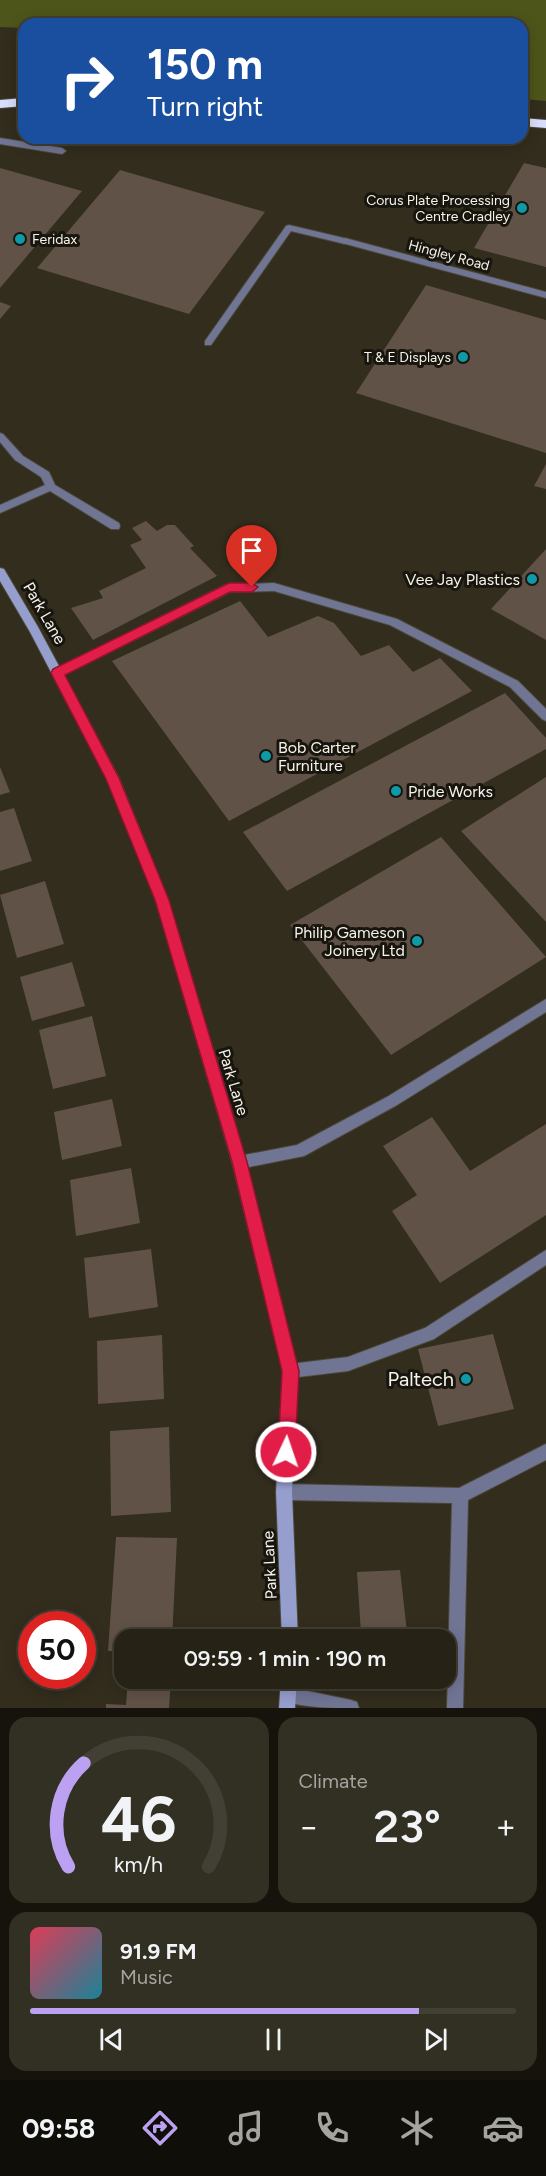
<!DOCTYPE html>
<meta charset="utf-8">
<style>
:root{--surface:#262216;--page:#322f23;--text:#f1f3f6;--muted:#a4a4a1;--line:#423f35;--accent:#bca0f2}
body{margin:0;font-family:Figtree,sans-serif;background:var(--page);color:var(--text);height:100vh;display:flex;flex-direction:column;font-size:22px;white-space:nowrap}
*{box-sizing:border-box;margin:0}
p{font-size:20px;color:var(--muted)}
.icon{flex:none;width:33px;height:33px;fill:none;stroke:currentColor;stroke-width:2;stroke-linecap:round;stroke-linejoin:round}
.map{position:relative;height:1708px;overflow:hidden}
.side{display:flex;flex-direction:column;gap:9px;padding:9px;background:#15130c;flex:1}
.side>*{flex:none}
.guide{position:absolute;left:18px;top:18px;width:510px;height:126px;border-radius:18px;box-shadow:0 3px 15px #0003,0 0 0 2px var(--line);background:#1a4fa0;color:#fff;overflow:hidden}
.speed{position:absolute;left:18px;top:1611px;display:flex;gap:12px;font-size:30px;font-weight:700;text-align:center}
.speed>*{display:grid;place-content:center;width:78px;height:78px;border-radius:50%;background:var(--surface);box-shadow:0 3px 15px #0003,0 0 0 2px var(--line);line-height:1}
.speed .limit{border:9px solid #d22;background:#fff;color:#111}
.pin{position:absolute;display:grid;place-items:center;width:51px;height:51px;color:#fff;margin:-62px -26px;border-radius:50% 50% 50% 0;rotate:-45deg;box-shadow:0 0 6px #0007}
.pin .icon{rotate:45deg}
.me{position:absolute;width:66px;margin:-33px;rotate:3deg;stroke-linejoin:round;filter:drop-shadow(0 0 4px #0008)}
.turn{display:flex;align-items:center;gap:21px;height:126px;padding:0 30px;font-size:27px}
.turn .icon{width:78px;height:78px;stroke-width:2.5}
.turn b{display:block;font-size:42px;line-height:51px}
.big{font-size:45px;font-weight:600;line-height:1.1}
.side .widget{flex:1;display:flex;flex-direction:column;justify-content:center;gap:9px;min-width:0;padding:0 21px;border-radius:18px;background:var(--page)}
.side .dial{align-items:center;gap:0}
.dial svg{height:156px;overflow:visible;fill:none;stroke:var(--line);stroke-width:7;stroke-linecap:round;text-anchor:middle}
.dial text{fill:var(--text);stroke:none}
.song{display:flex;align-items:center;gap:18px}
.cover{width:72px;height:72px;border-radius:9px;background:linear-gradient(135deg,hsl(350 70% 55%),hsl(190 70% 35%))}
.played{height:6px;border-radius:3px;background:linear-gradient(90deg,var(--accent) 80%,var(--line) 80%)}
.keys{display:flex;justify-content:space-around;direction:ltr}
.heat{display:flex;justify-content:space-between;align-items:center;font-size:33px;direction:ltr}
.side .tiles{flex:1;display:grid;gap:9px;grid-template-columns:1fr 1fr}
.widget:last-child{grid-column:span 2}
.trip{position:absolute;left:114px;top:1629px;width:342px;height:60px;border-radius:18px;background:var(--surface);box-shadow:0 3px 15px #0003,0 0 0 2px var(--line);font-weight:600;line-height:60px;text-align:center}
.dock{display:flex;height:96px;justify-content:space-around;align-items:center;background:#0f0e09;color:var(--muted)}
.dock .icon{width:42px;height:42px}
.dock .selected{color:var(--accent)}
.dock b{font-size:27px;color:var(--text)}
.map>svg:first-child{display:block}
.green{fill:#4d551a}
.building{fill:#615247}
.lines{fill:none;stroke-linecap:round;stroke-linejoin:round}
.lane-casing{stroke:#4d493a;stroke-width:2}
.street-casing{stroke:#4d493a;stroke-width:2}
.secondary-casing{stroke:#4d493a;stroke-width:2}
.highway-casing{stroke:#4d493a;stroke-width:2}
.lane{fill:#707594;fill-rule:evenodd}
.street{fill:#707594;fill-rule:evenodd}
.secondary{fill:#969ece;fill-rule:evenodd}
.highway{fill:#d8defc;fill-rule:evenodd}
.route{fill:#e11d48;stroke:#92132f;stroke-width:1.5}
.culture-dot{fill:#0f9aa8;stroke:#17150e;stroke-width:2}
.labels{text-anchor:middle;stroke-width:6;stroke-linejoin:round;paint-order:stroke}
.far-poi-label{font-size:14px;fill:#f6f3e9;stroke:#17150e;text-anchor:end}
.far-street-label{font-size:14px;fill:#f6f3e9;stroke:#17150e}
.poi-label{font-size:16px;fill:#f6f3e9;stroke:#17150e;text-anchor:end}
.street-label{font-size:16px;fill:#f6f3e9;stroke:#17150e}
.near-poi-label{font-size:20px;fill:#f6f3e9;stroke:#17150e;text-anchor:end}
</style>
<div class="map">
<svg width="546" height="1708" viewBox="0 0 546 1708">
<rect width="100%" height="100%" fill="#322d1d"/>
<!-- green -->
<path class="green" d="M0 0H546V101L522 99V24H323L313 20 186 24H24V28L0 27Z"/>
<!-- building -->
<path class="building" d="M524 163 546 168V267L474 248Z
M0 168 82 191 0 288Z
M120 170 265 212 189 314 37 268Z
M426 285 546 320V453L356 393Z
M0 302 11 306 0 319Z
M546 464V489L534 486Z
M146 521 157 531 167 525H175L194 546 190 548 217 576 93 640 71 608 103 598 99 591 146 568 130 545 142 540 132 528Z
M546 549V640L491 609Z
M240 601 268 637 318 616 334 623 361 656 389 645 413 672 440 658 472 691 229 821 112 661Z
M505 693 546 738V749L287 891 243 832Z
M0 767 10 792 0 795Z
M546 777V922L461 831Z
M14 808 32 861 0 871V812Z
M441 837 546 957 391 1055 290 925Z
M45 881 64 944 17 958 0 895Z
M72 962 85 1006 32 1021 20 977Z
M92 1016 106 1076 53 1089 39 1030Z
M112 1099 122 1146 62 1160 54 1112Z
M432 1117 470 1171 546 1124V1215L440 1283 392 1211 417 1195 383 1146Z
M131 1168 140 1223 76 1236 70 1180Z
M151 1249 158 1307 89 1318 84 1258Z
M493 1334 514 1409 438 1426 418 1349Z
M162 1335 164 1399 98 1404 97 1341Z
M169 1427 171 1512 111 1516 110 1431Z
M116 1537 177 1538 172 1640H124V1651H108Z
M400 1570 407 1632 361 1634 357 1572Z
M128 1678 171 1679 169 1708H106V1704L126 1705Z"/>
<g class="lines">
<!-- lane casing -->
<g class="lane-casing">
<path id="lane" d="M0 138 62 148 66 151 62 154 0 144Z
M289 225 348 239 349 241 345 244 291 231 211 345H205V341L286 226Z
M0 433 3 434 23 456 49 472 55 485 119 523 120 526 119 529H111L50 491 0 513V505L45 485 41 477 15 460 0 442Z
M274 583 397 619 518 681 546 709V721L542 719 510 687 390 625 274 591 230 592 62 676H54L52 673 54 670 225 585Z
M546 999V1012L397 1105 304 1156 239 1169 234 1167 232 1162 234 1157 297 1145 387 1097Z
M546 1250V1265L434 1339 348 1371 290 1378 285 1376 283 1371 285 1366 290 1364 348 1357 425 1328Z
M546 1444V1460L468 1500 463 1708H447L452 1503 284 1500 279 1497 276 1492 279 1487 284 1484 459 1488Z
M288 1687 351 1700 357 1702 359 1708C334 1708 306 1708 282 1701L280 1695 282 1689Z"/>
</g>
<!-- street casing -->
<g class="street-casing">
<path id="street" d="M345 238 546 292V298L342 243 341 241Z"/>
</g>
<!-- secondary casing -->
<g class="secondary-casing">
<path id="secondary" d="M0 568 4 569 38 627 119 778 168 900 246 1162 297 1371 292 1492 298 1640H282L276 1492 283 1371 232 1162 156 900 107 779 30 632 0 581Z
M281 1678H297L295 1708H279Z"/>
</g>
<!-- highway casing -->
<g class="highway-casing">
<path id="highway" d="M24 98V106L0 108V100Z
M522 118 546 120V128L522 126Z"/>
</g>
<!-- lane -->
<use href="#lane" class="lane"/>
<!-- street -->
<use href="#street" class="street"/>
<!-- secondary -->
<use href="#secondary" class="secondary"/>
<!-- highway -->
<use href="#highway" class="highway"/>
</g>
<!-- route -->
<path class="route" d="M229 583H252L258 587 252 592H230L65 675 119 778 169 900 247 1162 299 1371 295 1452 292 1458 286 1460 280 1458 278 1452 282 1371 232 1162 155 900 106 779 51 673 53 669Z"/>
<!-- markers -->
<g class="culture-dot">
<circle cx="522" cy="208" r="6"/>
<circle cx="20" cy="239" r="6"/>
<circle cx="463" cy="357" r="6"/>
<circle cx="532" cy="579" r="6"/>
<circle cx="266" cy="756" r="6"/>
<circle cx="396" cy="791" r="6"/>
<circle cx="417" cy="941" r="6"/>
<circle cx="466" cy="1379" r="6"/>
</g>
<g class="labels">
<!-- far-poi labels -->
<g class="far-poi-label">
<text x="510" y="205">Corus Plate Processing<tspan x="510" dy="16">Centre Cradley</tspan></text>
<text x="32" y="244" text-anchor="start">Feridax</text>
<text x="451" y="362">T &amp; E Displays</text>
</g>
<!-- far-street labels -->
<g class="far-street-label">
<text transform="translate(449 255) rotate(15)" y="5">Hingley Road</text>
</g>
<!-- poi labels -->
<g class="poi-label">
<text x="520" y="585">Vee Jay Plastics</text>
<text x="278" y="753" text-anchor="start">Bob Carter<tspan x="278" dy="18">Furniture</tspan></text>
<text x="408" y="797" text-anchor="start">Pride Works</text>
<text x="405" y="938">Philip Gameson<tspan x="405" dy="18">Joinery Ltd</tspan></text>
</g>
<!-- street labels -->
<g class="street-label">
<text transform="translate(45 613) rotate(60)" y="6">Park Lane</text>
<text transform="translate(234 1082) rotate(73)" y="6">Park Lane</text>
<text transform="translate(269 1565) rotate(-93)" y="6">Park Lane</text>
</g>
<!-- near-poi labels -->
<g class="near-poi-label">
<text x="454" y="1386">Paltech</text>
</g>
</g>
</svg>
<div class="speed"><div class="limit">50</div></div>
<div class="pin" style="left:252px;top:587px;background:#d93025"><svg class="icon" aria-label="arrive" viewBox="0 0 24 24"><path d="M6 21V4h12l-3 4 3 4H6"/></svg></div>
<svg class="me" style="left:286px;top:1452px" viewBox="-20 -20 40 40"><circle r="17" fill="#e11d48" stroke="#fff" stroke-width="3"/><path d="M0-11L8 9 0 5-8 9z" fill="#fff"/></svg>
<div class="trip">09:59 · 1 min · 190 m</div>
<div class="guide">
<div class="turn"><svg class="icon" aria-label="right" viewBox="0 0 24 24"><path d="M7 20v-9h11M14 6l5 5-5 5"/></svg><div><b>150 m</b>Turn right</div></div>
</div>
</div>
<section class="side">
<div class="tiles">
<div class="widget dial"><svg viewBox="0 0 100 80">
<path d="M14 69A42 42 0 1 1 86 69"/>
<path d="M14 69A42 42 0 0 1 22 16" stroke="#bca0f2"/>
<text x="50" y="56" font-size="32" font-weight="700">46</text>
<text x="50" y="72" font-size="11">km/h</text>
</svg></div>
<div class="widget"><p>Climate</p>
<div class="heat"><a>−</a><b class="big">23°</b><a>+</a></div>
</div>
<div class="widget">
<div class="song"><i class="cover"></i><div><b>91.9 FM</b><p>Music</p></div></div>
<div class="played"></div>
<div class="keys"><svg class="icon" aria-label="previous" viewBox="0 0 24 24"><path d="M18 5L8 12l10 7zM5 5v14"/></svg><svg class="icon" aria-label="pause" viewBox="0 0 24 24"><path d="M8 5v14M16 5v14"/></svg><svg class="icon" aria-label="next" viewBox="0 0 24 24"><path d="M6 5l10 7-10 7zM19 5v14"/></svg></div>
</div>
</div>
</section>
<nav class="dock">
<b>09:58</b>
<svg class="icon selected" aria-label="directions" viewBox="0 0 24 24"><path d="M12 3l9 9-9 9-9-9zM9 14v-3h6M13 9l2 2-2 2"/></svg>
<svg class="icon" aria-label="music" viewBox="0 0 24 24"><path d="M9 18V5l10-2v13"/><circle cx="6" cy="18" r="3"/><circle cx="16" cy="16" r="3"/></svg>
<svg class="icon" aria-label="phone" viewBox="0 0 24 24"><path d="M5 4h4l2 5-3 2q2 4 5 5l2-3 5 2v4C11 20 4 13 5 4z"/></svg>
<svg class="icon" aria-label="climate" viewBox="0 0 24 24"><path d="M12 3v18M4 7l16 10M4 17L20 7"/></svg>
<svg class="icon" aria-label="car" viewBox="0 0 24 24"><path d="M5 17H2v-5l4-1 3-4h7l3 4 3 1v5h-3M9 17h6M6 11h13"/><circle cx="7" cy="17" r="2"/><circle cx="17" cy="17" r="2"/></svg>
</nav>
